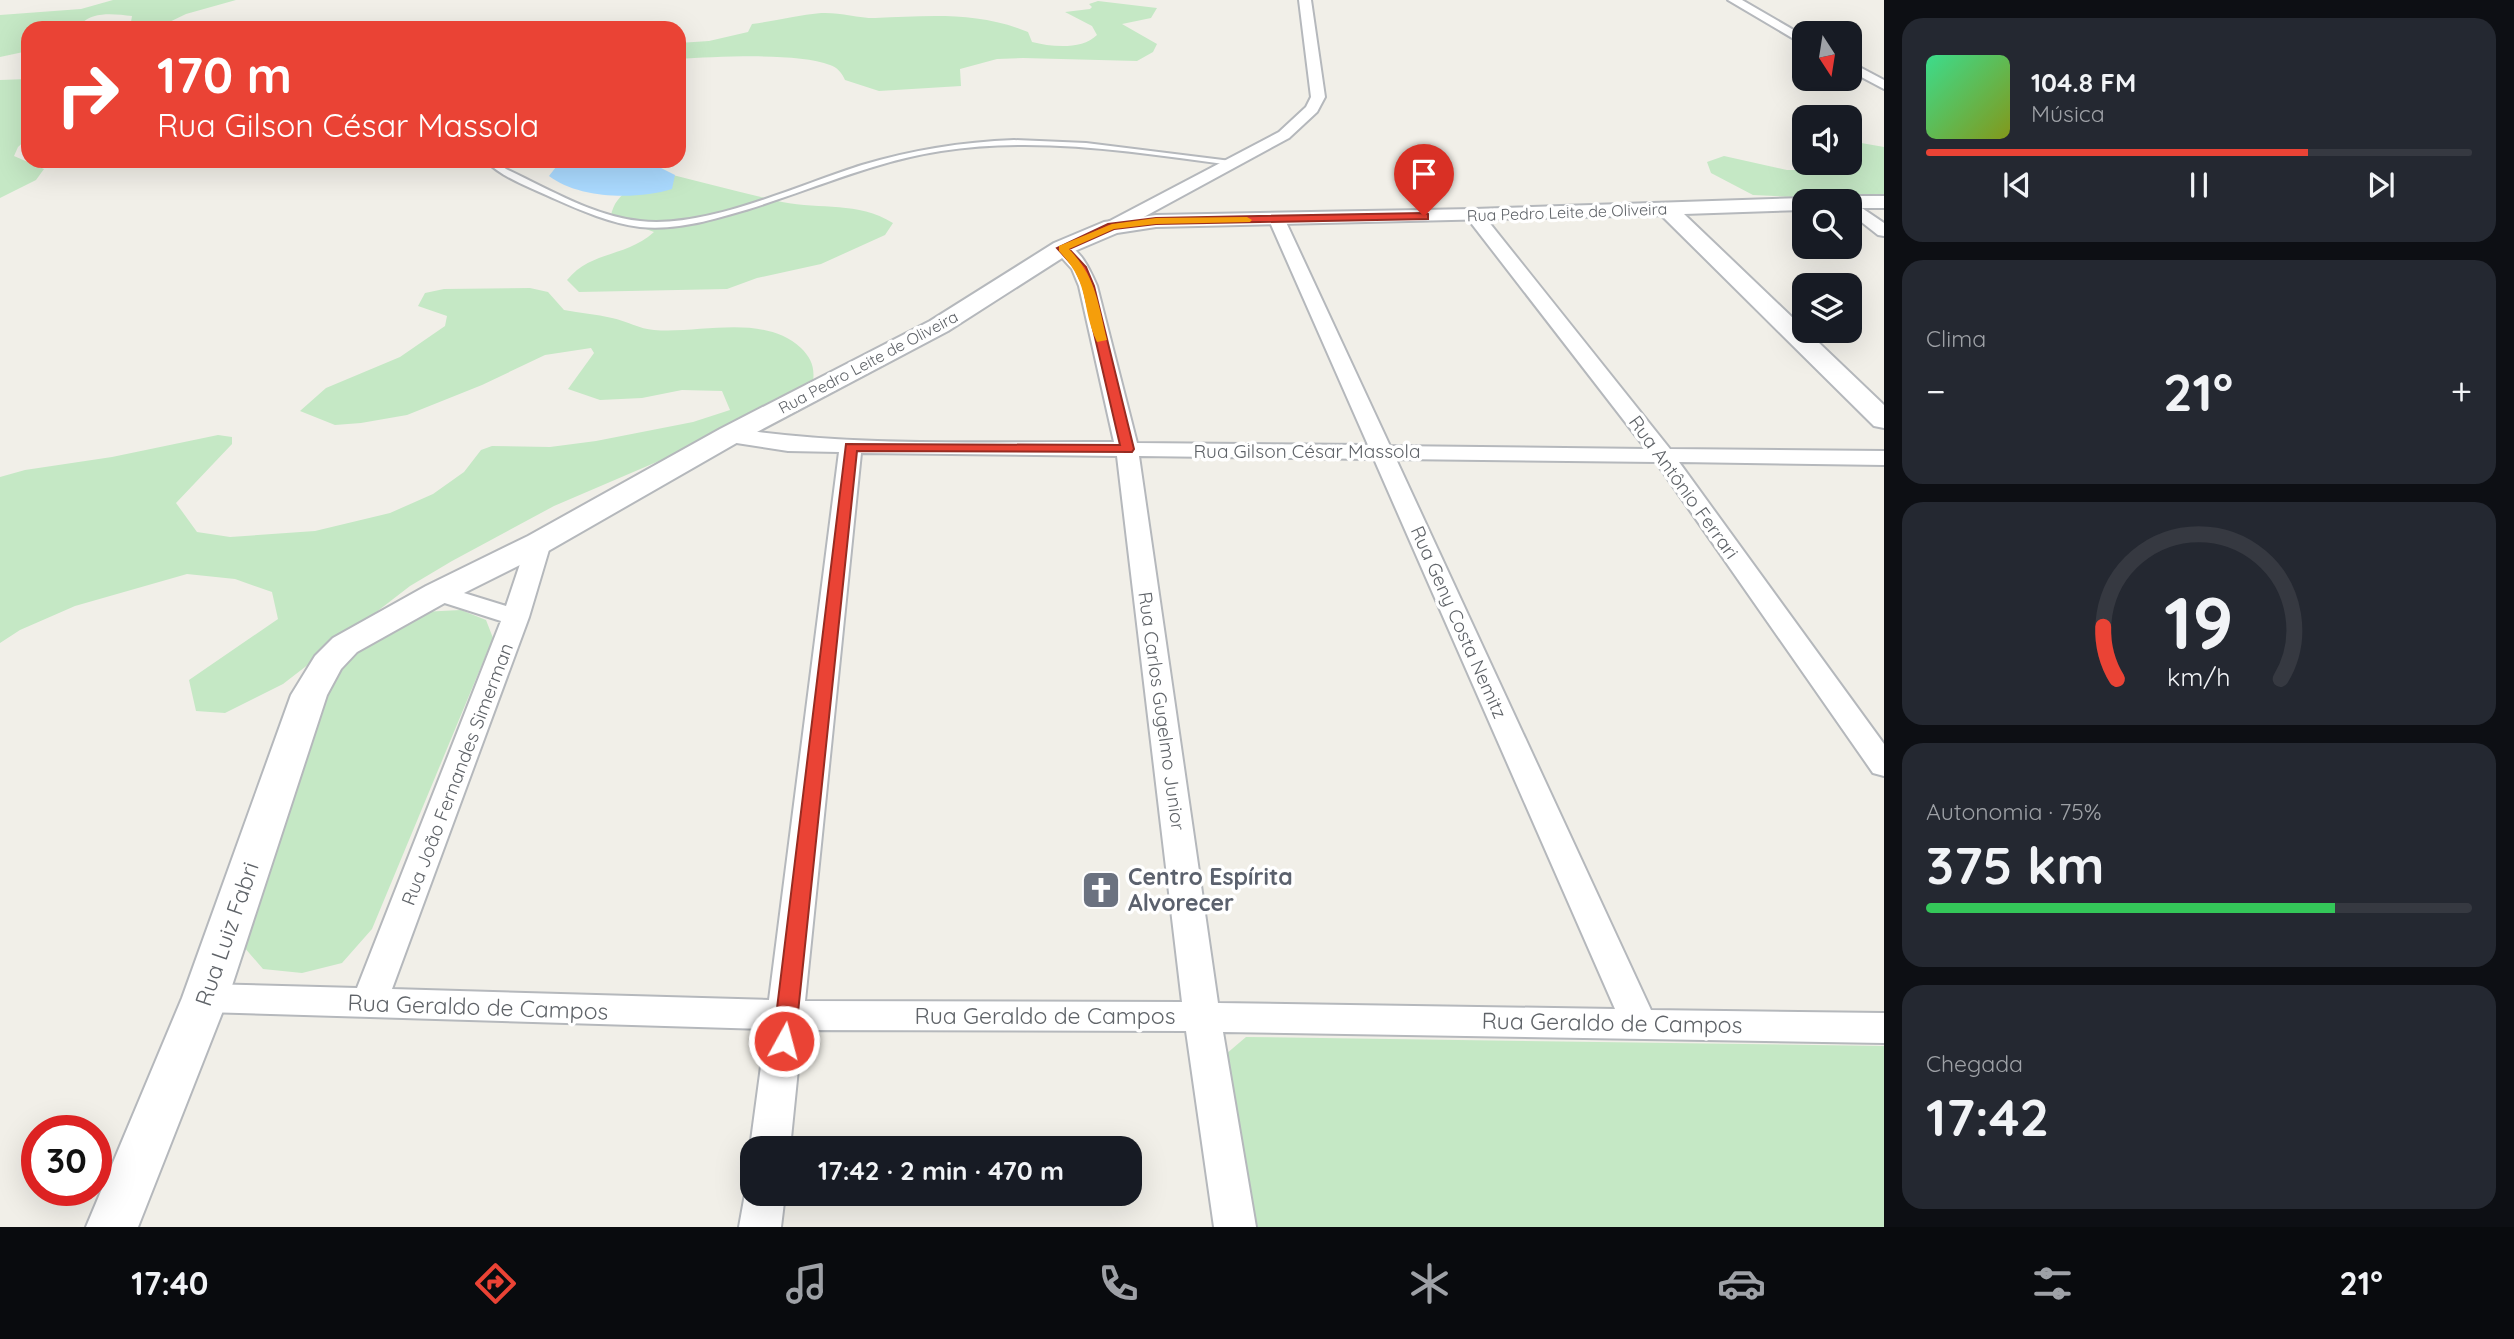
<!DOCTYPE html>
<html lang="pt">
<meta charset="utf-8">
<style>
:root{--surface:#171b24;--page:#242831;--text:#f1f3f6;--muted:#9ea1a6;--line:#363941;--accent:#ea4335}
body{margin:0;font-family:Quicksand,sans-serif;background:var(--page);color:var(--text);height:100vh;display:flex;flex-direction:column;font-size:26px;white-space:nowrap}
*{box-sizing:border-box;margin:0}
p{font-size:23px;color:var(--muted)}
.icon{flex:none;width:38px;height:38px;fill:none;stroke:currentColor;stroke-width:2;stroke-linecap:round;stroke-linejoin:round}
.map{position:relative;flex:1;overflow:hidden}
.drawer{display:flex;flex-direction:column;gap:18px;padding:18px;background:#0d0f14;width:630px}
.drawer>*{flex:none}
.top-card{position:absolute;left:21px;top:21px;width:665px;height:147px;border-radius:21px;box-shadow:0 7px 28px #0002;background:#ea4335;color:#fff;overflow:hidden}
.needle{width:46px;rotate:168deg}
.controls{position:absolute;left:1792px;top:21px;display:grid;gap:14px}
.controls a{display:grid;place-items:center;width:70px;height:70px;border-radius:14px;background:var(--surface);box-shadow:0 7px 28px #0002;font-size:35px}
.speed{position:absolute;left:21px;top:1115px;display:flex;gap:14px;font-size:35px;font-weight:700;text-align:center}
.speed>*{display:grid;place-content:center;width:91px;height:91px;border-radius:50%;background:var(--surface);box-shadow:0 7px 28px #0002;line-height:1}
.speed .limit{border:10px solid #d22;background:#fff;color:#111}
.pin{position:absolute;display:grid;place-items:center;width:60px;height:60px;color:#fff;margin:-72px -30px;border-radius:50% 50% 50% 0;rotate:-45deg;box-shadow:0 0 7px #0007}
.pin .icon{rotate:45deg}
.me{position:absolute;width:77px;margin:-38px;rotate:7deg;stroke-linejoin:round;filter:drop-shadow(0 0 5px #0008)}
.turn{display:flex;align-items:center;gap:24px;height:147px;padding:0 21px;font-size:32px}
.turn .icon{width:91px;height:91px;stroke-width:2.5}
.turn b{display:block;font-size:49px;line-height:60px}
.big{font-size:52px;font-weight:700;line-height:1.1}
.drawer .tile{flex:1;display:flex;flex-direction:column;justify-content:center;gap:10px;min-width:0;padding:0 24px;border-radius:21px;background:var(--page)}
.drawer .dial{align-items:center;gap:0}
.dial svg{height:182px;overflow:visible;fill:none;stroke:var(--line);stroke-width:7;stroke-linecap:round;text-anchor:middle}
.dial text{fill:var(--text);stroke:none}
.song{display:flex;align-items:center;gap:21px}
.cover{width:84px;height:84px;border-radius:10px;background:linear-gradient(135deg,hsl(150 70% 55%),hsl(70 70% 35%))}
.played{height:7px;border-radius:4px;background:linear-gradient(90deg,var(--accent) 70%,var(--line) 70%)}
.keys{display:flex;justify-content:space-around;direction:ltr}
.heat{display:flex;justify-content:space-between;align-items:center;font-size:38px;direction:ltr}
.charge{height:10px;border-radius:5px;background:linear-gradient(90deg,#34c759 75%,var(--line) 0)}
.trip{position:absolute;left:740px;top:1136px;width:402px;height:70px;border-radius:21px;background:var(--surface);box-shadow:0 7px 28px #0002;font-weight:700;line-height:70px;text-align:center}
.tab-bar{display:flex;height:112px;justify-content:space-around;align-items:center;background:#090b0e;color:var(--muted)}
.tab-bar .icon{width:49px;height:49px}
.tab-bar .active{color:var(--accent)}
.tab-bar b{font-size:32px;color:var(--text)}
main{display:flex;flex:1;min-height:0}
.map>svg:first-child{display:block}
.green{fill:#c5e8c5}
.water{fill:#aadaff}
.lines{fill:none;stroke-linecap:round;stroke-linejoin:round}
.service-casing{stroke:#b5b8bc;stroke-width:4}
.minor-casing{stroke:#b5b8bc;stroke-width:4}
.tertiary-casing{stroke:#b5b8bc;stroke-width:4}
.service{fill:#fff;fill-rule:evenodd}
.minor{fill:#fff;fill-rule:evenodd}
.tertiary{fill:#fff;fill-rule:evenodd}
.route{fill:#ea4335;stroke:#982c22;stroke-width:2}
.slow{fill:#f59e0b}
.labels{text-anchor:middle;stroke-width:7;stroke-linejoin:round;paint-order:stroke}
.far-street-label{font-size:16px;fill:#5f6368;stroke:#fff}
.street-label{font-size:19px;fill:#5f6368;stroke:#fff}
.near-worship-label{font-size:23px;font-weight:bold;fill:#5b616d;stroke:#fff;text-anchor:start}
.near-street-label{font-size:23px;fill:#5f6368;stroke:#fff}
</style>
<main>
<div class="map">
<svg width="1884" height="1227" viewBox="0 0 1884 1227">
<rect width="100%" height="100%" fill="#f1efe8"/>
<!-- green -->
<path class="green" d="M113 0H236L186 14 157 28H130L132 16C115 14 93 11 81 24V28H28V51L0 57V15L81 9Z
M1098 1 1157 8 1151 18 1122 24 1157 44 1153 52 1137 61 1023 58 997 59 960 69 961 86 879 91 845 80C842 73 837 67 830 65 798 52 716 57 679 59V43L709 41 748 32 752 24C775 21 798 15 821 13 839 12 857 18 875 18 928 16 977 11 1028 32L1032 42C1052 47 1082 50 1097 35L1092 26 1065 12 1090 9 1092 7 1089 4Z
M28 79V138L18 147 14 156 44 169 36 180 0 198V80Z
M1850 141 1884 147V201L1753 195 1711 173 1707 162 1724 156 1787 170H1817L1806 163H1850Z
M661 172C701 182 742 193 782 202 822 210 857 201 893 223L885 235 821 264 757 278 727 289 579 292 567 280C592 250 625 258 654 232L611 216C615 191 641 183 661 172Z
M530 288 548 292 564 310C580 313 596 314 612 318 626 321 640 329 654 330 700 334 763 313 801 348 811 358 815 367 813 382L694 446 554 506 452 561 410 586 283 684 225 713 196 711 189 680 278 619 272 592 235 579 187 574 75 606 20 630 0 643V477L25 470 112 457 218 435 232 437V444L176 503 197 532 230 537 315 531 390 513 433 494 464 472 481 450 492 446 550 447 596 441 693 422 730 410 722 391 682 390 642 398 600 400 568 389 594 353 591 348 545 355 482 385 407 415 361 423 335 425 300 411 326 388 400 357 445 326 447 316 418 306 425 293 444 289Z
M461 610 486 620 493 638 372 929 342 963 302 973 263 969 244 947 307 722 355 645 421 612Z
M1246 1037 1884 1046V1227H1238L1212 1066Z"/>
<!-- water -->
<path class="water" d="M561 161H647L675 175 672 189C637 200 579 199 549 176L556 167 555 162Z"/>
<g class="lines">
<!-- service casing -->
<g class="service-casing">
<path id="service" d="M1014 140 1086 143 1231 161 1235 163 1231 165C1136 152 1037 136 941 151 875 161 813 189 749 209 715 219 677 231 640 227 610 223 582 211 555 199 532 188 504 179 486 161H495L506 169C549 189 593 216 640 221 706 229 798 185 862 165 912 150 962 142 1014 140Z"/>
</g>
<!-- minor casing -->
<g class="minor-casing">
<path id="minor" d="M1299 0H1311L1325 97 1317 112 1289 138 1118 231H1106L1104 227 1106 223 1279 132 1306 107 1311 97Z
M1728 0H1742L1804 36V45Z
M1850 62 1884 80V89L1850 71Z
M1850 200 1884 223V236L1878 235 1850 213V201H1845Z
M1474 210 1480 211 1670 449 1884 451V465L1679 462 1884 744V776L1873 773 1656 462 1396 459 1651 1010 1884 1013V1043L1223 1032 1256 1227H1214L1186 1031 802 1030 790 1148H752V1153L750 1148 766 1029 205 1012 192 1008 187 998 192 988 205 984 357 988 501 621 429 598 425 593 429 588 438 585 506 606 527 543 530 538 539 536 548 538 551 543 529 617 392 989 769 1000 839 452 788 451 730 442 722 440 719 435 722 430 730 428C856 448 987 441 1114 442L1079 286 1072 269 1053 248 1062 243C1080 247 1090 270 1097 286L1137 443 1368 445 1269 220 1277 215 1285 220 1390 446 1646 449 1468 219 1466 215 1468 211ZM861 453 1117 456 1182 1002 805 1001ZM1139 456 1374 459 1615 1009 1218 1003Z
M752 1180V1194H785L781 1227H739L745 1194Z"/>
</g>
<!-- tertiary casing -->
<g class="tertiary-casing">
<path id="tertiary" d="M1850 196H1884V208H1850V201H1840Z
M1804 198 1812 201H1804V210L1684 214 1884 405V428L1874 426 1661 215 1156 227 1117 233 1070 253 948 331 740 441 550 550 450 600 357 652 341 669 327 695 228 998 138 1227H86L182 998 291 695 315 656 333 638 426 586 528 536 720 429 930 321 1054 243 1104 222 1156 215 1474 209Z"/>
</g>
<!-- service -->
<use href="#service" class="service"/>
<!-- minor -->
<use href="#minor" class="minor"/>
<!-- tertiary -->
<use href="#tertiary" class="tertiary"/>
</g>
<!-- route -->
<path class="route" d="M1424 213 1428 214V219L1156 224 1114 229 1069 249 1086 267 1094 286 1134 449 1132 452 857 451 795 1041 792 1048 784 1050 776 1048 773 1041 846 444 1120 445 1083 286 1075 268 1057 248 1108 224 1156 218Z"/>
<!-- slow -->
<path class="slow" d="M1247 217 1252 220 1250 222 1156 224 1114 229 1069 249C1096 277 1098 303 1107 340L1097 342C1080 305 1092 286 1059 251V246L1112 224 1156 218Z"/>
<!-- icons -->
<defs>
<g id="church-square" transform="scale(2.0125)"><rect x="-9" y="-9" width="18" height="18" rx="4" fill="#6b7280" stroke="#fff"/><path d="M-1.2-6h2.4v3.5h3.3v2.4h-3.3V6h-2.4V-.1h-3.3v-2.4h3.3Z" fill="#fff"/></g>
</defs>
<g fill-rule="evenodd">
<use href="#church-square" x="1101" y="890"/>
</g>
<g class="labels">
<!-- far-street labels -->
<g class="far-street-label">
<text transform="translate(1567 212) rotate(-2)" y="6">Rua Pedro Leite de Oliveira</text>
<text transform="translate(868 362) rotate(-28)" y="6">Rua Pedro Leite de Oliveira</text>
</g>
<!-- street labels -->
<g class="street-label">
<text x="1307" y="458">Rua Gilson César Massola</text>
<text transform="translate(1684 487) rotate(54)" y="7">Rua Antônio Ferrari</text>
<text transform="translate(1459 622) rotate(66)" y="7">Rua Geny Costa Nemitz</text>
<text transform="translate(1162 711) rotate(82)" y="7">Rua Carlos Gugelmo Junior</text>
<text transform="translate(457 774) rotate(-69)" y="7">Rua João Fernandes Simerman</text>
</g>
<!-- near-worship labels -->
<g class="near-worship-label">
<text x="1128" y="885">Centro Espírita<tspan x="1128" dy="26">Alvorecer</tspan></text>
</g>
<!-- near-street labels -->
<g class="near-street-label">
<text transform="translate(227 934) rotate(-71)" y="8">Rua Luiz Fabri</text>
<text transform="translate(478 1007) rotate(2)" y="8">Rua Geraldo de Campos</text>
<text x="1045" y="1024">Rua Geraldo de Campos</text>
<text transform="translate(1612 1023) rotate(1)" y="8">Rua Geraldo de Campos</text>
</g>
</g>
</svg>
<div class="controls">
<a><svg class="needle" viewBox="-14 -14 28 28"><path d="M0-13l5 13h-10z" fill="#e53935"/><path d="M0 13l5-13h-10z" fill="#9ea1a6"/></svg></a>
<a><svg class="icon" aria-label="sound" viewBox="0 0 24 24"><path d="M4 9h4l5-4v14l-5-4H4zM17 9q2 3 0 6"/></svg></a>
<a><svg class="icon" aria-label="search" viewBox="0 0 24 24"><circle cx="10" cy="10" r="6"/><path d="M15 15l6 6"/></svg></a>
<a><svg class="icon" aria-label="layers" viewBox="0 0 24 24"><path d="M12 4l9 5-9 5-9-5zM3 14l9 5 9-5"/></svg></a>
</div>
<div class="speed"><div class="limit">30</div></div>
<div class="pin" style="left:1424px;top:216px;background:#d93025"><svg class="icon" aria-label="arrive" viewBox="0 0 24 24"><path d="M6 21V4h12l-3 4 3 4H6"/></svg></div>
<svg class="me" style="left:784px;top:1041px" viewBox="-20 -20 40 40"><circle r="17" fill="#ea4335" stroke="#fff" stroke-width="3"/><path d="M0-11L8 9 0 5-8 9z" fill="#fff"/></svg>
<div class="trip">17:42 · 2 min · 470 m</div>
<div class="top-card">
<div class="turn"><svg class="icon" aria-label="right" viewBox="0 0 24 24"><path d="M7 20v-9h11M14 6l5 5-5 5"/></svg><div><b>170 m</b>Rua Gilson César Massola</div></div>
</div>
</div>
<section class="drawer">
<div class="tile">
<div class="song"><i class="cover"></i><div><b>104.8 FM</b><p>Música</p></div></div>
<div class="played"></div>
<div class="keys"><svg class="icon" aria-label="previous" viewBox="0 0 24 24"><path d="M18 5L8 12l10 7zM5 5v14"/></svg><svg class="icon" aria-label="pause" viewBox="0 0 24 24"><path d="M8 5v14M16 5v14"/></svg><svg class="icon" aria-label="next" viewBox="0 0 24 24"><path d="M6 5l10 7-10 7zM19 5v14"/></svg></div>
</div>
<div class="tile"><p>Clima</p>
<div class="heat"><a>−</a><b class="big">21°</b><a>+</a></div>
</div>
<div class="tile dial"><svg viewBox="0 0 100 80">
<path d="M14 69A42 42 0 1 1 86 69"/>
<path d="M14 69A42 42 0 0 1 8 46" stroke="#ea4335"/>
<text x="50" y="56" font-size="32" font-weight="700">19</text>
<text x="50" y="72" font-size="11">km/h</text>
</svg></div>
<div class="tile"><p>Autonomia · 75%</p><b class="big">375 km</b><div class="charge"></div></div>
<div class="tile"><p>Chegada</p><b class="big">17:42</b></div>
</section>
</main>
<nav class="tab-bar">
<b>17:40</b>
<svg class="icon active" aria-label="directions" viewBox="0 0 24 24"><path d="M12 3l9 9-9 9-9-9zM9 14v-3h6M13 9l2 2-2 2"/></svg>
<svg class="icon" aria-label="music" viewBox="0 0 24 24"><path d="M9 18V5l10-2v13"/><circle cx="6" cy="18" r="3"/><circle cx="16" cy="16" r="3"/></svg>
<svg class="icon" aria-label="phone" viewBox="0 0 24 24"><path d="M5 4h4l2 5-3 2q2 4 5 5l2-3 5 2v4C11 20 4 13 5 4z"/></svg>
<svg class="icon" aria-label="climate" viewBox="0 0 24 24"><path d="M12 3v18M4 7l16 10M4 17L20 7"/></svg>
<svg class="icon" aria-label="car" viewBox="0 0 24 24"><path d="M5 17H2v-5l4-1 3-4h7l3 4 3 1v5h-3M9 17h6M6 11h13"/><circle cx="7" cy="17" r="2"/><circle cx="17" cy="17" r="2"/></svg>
<svg class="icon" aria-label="filters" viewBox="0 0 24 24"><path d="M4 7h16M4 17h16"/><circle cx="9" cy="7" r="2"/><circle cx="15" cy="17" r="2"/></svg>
<b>21°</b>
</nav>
